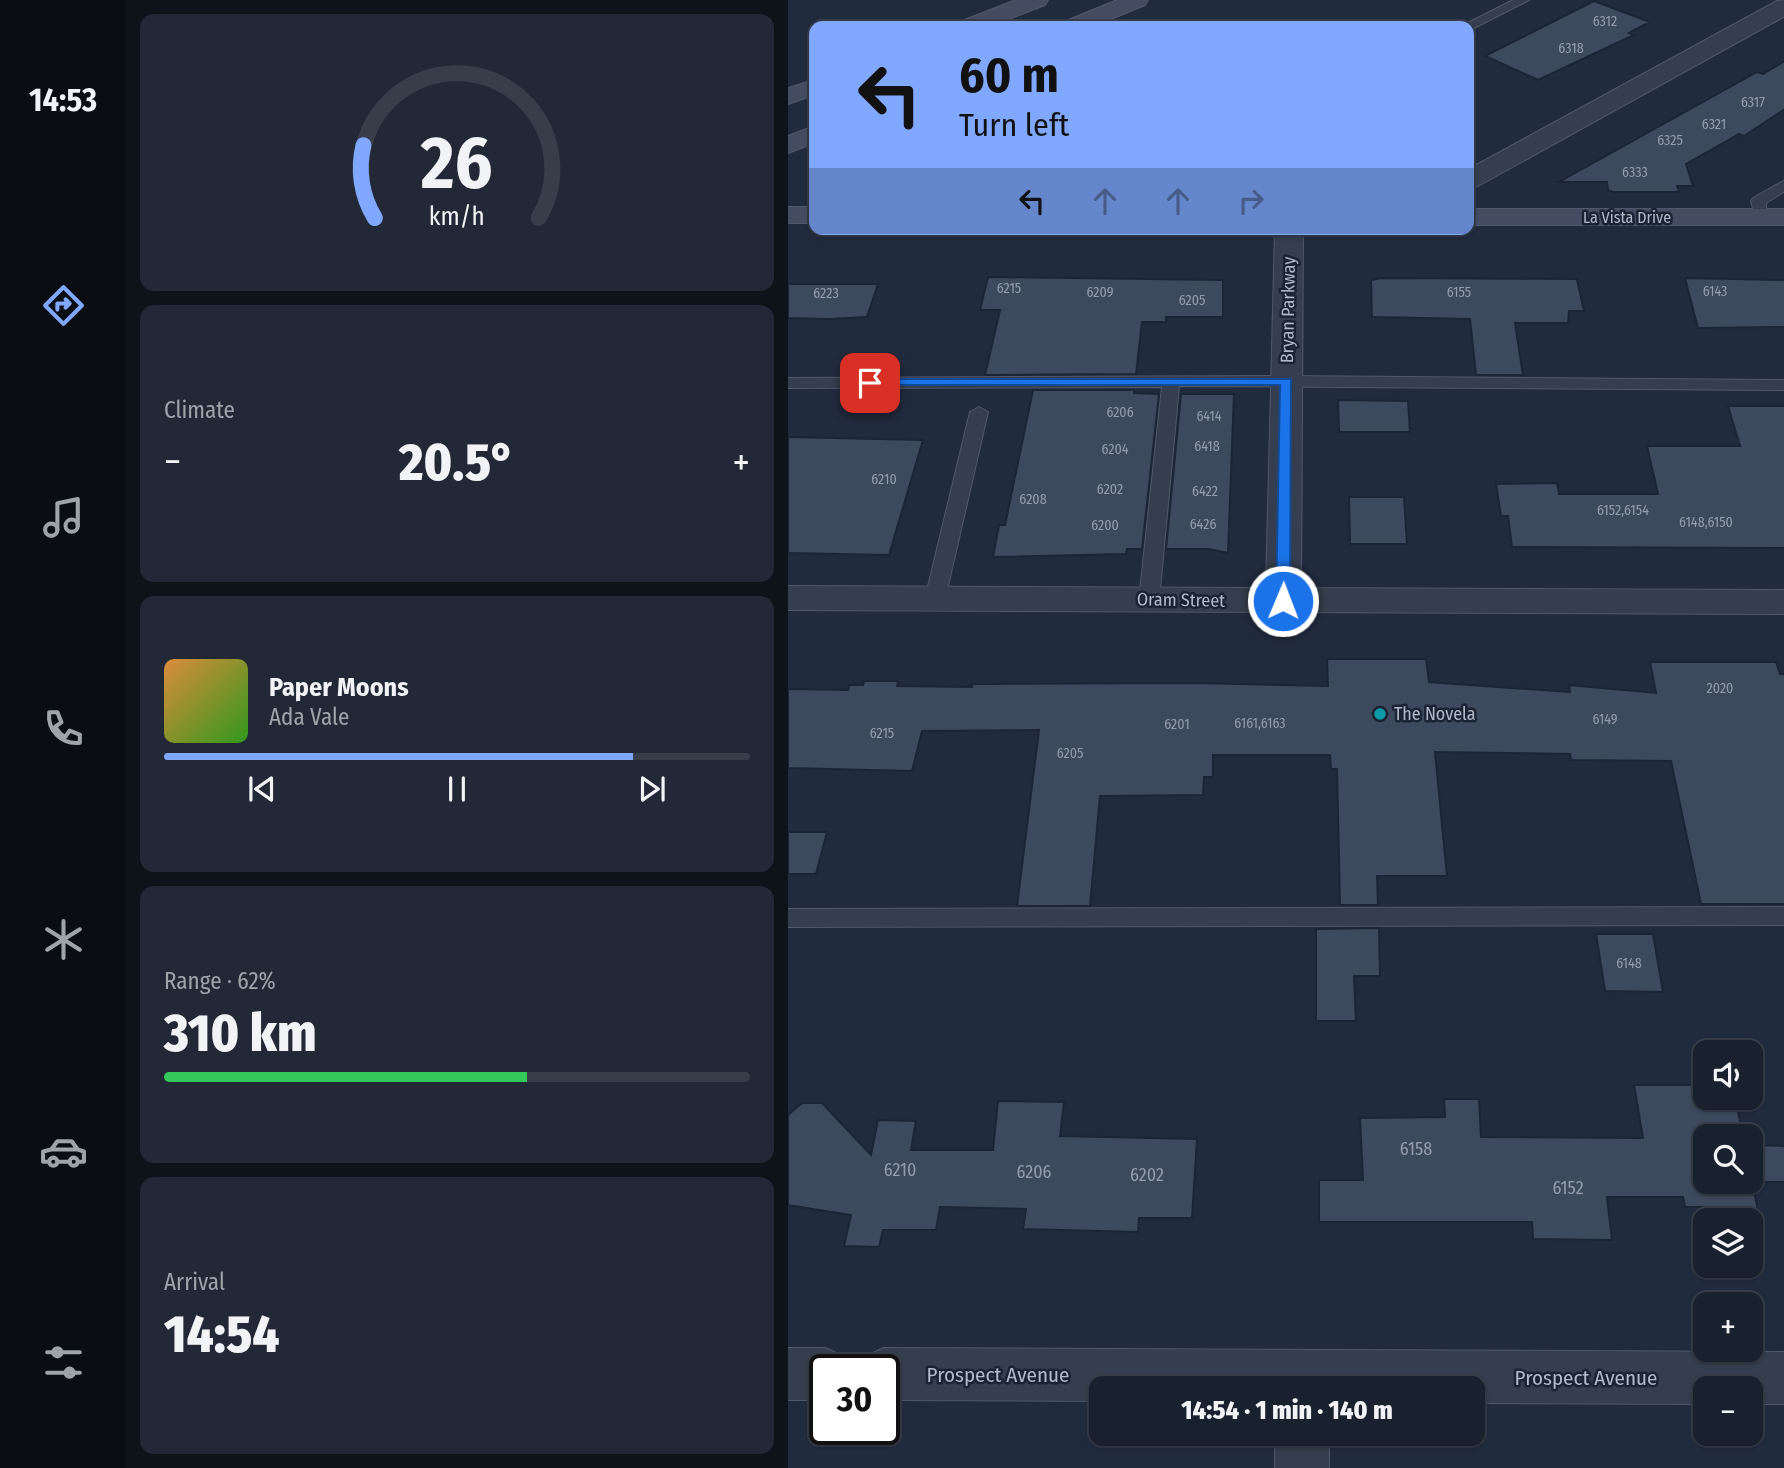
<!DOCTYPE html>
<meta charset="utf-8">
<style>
:root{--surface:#19202e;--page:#222836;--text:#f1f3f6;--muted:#9fa3aa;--line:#373e4a;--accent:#80a8ff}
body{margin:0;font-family:"Fira Sans Condensed",sans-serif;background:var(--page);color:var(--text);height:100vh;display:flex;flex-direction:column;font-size:26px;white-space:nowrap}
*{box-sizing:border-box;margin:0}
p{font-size:23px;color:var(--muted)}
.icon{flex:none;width:38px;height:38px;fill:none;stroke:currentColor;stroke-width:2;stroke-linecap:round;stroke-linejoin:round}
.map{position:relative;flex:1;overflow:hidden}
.panel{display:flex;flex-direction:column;gap:14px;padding:14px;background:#0e1219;width:662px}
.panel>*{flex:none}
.guide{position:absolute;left:21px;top:21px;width:665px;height:214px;border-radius:14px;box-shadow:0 2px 5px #0004,0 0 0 2px var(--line);background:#80a8ff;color:#111;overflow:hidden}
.controls{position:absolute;left:905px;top:1040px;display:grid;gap:14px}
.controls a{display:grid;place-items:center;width:70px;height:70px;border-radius:14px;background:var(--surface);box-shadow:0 2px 5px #0004,0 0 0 2px var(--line);font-size:35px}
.speed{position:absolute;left:21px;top:1354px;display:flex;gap:14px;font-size:35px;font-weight:700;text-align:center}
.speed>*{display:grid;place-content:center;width:91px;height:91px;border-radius:50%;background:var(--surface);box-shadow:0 2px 5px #0004,0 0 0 2px var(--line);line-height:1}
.speed .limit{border:4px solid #111;border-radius:10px;background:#fff;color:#111}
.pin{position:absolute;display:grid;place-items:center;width:60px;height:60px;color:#fff;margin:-30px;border-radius:14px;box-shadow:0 4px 10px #0006}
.me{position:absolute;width:77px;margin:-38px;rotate:1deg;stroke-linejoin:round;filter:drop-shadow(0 0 5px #0008)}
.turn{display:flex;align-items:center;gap:24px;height:147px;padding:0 35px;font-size:32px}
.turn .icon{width:91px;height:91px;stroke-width:2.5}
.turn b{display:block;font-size:49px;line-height:60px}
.lanes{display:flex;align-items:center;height:66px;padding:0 35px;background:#0003;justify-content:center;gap:35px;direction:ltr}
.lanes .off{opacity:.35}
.big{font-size:52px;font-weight:800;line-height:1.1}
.panel .tile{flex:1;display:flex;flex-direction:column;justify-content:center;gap:10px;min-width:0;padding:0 24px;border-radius:14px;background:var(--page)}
.panel .dial{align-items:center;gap:0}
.dial svg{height:182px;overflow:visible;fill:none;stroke:var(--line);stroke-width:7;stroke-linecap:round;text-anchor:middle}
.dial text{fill:var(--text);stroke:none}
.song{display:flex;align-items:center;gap:21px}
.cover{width:84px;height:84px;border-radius:10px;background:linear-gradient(135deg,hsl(30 70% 55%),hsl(110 70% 35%))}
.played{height:7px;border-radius:4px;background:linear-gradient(90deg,var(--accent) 80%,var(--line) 80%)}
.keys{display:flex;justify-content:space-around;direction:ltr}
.heat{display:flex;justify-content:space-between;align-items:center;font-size:38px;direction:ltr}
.charge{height:10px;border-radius:5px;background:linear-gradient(90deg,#34c759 62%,var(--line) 0)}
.trip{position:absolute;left:301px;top:1376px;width:396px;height:70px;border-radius:14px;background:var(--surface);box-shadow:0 2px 5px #0004,0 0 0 2px var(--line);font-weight:800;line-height:70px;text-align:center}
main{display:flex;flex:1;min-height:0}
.dock{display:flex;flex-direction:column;width:126px;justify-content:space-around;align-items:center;background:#0a0d12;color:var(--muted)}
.dock .icon{width:49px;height:49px}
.dock .selected{color:var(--accent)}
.dock b{font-size:32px;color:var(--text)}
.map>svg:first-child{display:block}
.building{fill:#3d495d;stroke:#1c2535;stroke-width:2}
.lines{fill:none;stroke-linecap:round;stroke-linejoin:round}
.lane-casing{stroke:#505869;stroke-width:2}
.street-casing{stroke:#505869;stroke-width:2}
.secondary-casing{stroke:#505869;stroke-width:2}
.lane{fill:#353e4e;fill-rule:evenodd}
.street{fill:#353e4e;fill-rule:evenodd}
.secondary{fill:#434c61;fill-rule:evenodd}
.route{fill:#1a73e8;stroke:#114b97;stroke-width:2}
.culture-dot{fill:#0f9aa8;stroke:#1a2333;stroke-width:2.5}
.labels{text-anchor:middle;stroke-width:5;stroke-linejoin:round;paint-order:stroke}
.number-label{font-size:14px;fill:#949cae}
.far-street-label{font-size:16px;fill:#b1b8c9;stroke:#1a2333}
.street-label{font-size:18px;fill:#b1b8c9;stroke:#1a2333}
.poi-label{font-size:18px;fill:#b1b8c9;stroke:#1a2333;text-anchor:start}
.near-number-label{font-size:18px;fill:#949cae}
.near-street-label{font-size:21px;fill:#b1b8c9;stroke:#1a2333}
</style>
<main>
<nav class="dock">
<b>14:53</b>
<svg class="icon selected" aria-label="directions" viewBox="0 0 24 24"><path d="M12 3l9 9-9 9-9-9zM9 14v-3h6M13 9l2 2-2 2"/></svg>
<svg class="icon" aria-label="music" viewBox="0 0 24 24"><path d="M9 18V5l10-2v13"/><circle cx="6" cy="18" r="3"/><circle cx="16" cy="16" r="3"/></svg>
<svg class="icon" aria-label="phone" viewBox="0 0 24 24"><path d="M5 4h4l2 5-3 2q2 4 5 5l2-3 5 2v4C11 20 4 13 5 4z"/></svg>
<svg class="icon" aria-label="climate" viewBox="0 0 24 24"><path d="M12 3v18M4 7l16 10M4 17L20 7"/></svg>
<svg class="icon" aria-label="car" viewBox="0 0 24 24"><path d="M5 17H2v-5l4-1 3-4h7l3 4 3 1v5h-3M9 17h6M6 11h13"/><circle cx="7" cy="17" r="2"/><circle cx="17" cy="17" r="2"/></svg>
<svg class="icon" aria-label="filters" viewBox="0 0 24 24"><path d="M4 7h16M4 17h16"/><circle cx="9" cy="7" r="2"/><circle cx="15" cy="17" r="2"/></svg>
</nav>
<section class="panel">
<div class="tile dial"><svg viewBox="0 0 100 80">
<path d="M14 69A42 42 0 1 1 86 69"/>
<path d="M14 69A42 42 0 0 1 9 37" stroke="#80a8ff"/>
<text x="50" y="56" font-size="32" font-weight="700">26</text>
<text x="50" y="72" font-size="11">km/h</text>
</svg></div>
<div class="tile"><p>Climate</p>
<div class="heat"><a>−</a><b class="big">20.5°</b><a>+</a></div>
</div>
<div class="tile">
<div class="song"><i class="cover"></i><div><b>Paper Moons</b><p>Ada Vale</p></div></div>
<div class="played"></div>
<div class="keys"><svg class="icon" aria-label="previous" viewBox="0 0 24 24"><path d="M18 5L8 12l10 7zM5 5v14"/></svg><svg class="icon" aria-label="pause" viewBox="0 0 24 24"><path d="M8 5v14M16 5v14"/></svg><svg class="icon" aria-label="next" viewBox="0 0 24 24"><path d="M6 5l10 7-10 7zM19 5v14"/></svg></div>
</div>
<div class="tile"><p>Range · 62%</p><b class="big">310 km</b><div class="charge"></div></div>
<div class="tile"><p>Arrival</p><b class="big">14:54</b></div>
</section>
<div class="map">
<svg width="997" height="1468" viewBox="0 0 997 1468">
<rect width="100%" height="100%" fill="#212b3e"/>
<!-- building -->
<path class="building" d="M806 1 862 22 841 33 846 35 750 80 697 56Z
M997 61V109L956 136 951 134 898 164 905 186H889L891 192H825L820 190 819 182H771L969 72 975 74Z
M200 277 435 280V317H378V322H354L348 374 197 375 212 310H192Z
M594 278 789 279 796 311H781L780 323H727L735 375H688L682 319 584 317 583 280Z
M897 278 997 280V327L910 328Z
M0 284H90L79 317 41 319 0 318Z
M245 390H346V393L371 394 354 549H339L338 554 205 557 211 525H217Z
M393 394H446L440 553 421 549H378Z
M550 400 620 401 622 432H551Z
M940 406H997V548L724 547 720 516H713L708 484 769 483 771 494H870L859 446H952Z
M0 437 135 440 101 555 0 553Z
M561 497H616L619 544H562Z
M539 659H638L641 682 782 692 781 685 868 693 862 662H988L992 674H997V904H913L883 761 783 760 782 754 647 752 659 876H589L590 905H552L549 769H543L542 755H425V777H416L415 795 312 796 302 906H229L251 730 134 731 124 771 0 768V689L60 690 61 685H75L76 681H110L109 686 184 687V684L409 683 540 686Z
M0 832H39L28 874H0Z
M591 928 592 976H566L568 1021H528V929Z
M808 934H865L875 992 817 991Z
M846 1085H917V1097H947L955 1136H917V1181H962V1145L997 1146V1182H964L972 1220H919L916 1207H897L895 1197H819L824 1240 745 1239 744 1222H531V1180H575L572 1118 657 1117 656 1099H691L693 1137 855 1138Z
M210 1101 276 1102 272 1136 409 1139 404 1218H351L350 1232 235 1229 238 1209 152 1207 148 1230H95L91 1247 56 1246 63 1215 0 1205V1115L14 1103H34L83 1155 90 1120 128 1121 123 1150H205Z"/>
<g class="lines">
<!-- lane casing -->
<g class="lane-casing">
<path id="lane" d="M725 0H741L684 29 674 26Z
M997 180V191L978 203V220H968L963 201 965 198Z
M499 376 997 380V390L391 386 371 600 361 607 351 600 374 387 0 388V378Z
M191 407 200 412 157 599 147 606 137 599 182 412Z
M997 907V925L0 927V909Z"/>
</g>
<!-- street casing -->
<g class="street-casing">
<path id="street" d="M997 0V16L690 186 681 188V169L989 1Z
M487 229H515L513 588 997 590V614L0 610V586L478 588Z
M0 1348H37L55 1356 62 1370H37V1400H0Z
M96 1348 997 1352V1404H962V1388H917V1404L684 1403V1388H313V1401L96 1400V1370H71L78 1356Z
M487 1433H541V1468H487Z"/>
</g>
<!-- secondary casing -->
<g class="secondary-casing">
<path id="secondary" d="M228 0H260L257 5 202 26H170L174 21Z
M329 0H360L357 5 306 26H274L278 21Z
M26 80V95L0 104V88Z
M26 126V143L0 153V136Z
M0 207H26V223H0Z
M681 209H997V225H681Z"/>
</g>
<!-- lane -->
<use href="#lane" class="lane"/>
<!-- street -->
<use href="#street" class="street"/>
<!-- secondary -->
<use href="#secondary" class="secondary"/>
</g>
<!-- route -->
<path class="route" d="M82 379H503L502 601 495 606 488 601 492 385H78V380Z"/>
<!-- markers -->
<circle class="culture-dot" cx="592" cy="714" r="7"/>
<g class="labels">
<!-- number labels -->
<g class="number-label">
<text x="817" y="26">6312</text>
<text x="783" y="53">6318</text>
<text x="965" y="107">6317</text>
<text x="926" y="129">6321</text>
<text x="882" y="145">6325</text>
<text x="847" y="177">6333</text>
<text x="221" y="293">6215</text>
<text x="927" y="296">6143</text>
<text x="312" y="297">6209</text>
<text x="671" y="297">6155</text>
<text x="38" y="298">6223</text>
<text x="404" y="305">6205</text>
<text x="332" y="417">6206</text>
<text x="421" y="421">6414</text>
<text x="419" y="451">6418</text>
<text x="327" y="454">6204</text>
<text x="96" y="484">6210</text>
<text x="322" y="494">6202</text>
<text x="417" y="496">6422</text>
<text x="245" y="504">6208</text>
<text x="835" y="515">6152,6154</text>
<text x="918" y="527">6148,6150</text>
<text x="415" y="529">6426</text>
<text x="317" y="530">6200</text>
<text x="932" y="693">2020</text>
<text x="817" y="724">6149</text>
<text x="472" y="728">6161,6163</text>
<text x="389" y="729">6201</text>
<text x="94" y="738">6215</text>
<text x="282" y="758">6205</text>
<text x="841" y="968">6148</text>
</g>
<!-- far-street labels -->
<g class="far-street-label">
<text x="839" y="223">La Vista Drive</text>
</g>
<!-- street labels -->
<g class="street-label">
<text transform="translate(500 310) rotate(-89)" y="6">Bryan Parkway</text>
<text transform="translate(393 600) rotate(1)" y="6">Oram Street</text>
</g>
<!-- poi labels -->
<g class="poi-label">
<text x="606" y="720">The Novela</text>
</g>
<!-- near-number labels -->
<g class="near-number-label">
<text x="628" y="1155">6158</text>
<text x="112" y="1176">6210</text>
<text x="246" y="1178">6206</text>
<text x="359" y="1181">6202</text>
<text x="780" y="1194">6152</text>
</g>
<!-- near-street labels -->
<g class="near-street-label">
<text x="210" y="1382">Prospect Avenue</text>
<text x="798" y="1385">Prospect Avenue</text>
</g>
</g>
</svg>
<div class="controls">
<a><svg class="icon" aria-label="sound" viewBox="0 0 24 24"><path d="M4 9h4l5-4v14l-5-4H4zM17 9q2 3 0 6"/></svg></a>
<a><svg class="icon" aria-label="search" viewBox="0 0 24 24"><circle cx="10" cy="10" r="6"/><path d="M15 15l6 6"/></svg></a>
<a><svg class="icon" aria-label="layers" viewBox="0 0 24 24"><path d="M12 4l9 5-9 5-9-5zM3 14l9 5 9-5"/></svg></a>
<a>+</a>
<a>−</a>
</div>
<div class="speed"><div class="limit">30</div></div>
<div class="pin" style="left:82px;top:383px;background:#d93025"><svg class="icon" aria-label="arrive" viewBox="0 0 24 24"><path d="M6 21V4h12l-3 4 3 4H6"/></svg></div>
<svg class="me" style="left:495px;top:601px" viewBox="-20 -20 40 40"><circle r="17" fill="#1a73e8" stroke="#fff" stroke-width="3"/><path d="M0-11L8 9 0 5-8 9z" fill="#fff"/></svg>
<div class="trip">14:54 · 1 min · 140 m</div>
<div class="guide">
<div class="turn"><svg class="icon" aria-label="left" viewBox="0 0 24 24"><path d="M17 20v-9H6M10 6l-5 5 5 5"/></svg><div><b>60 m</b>Turn left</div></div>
<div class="lanes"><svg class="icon" aria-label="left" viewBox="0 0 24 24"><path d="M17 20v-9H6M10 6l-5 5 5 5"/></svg><svg class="icon off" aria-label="ahead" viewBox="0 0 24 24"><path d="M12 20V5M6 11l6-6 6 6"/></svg><svg class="icon off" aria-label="ahead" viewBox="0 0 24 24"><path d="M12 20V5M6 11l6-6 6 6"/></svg><svg class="icon off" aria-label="right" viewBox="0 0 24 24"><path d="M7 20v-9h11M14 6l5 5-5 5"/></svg></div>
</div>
</div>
</main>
